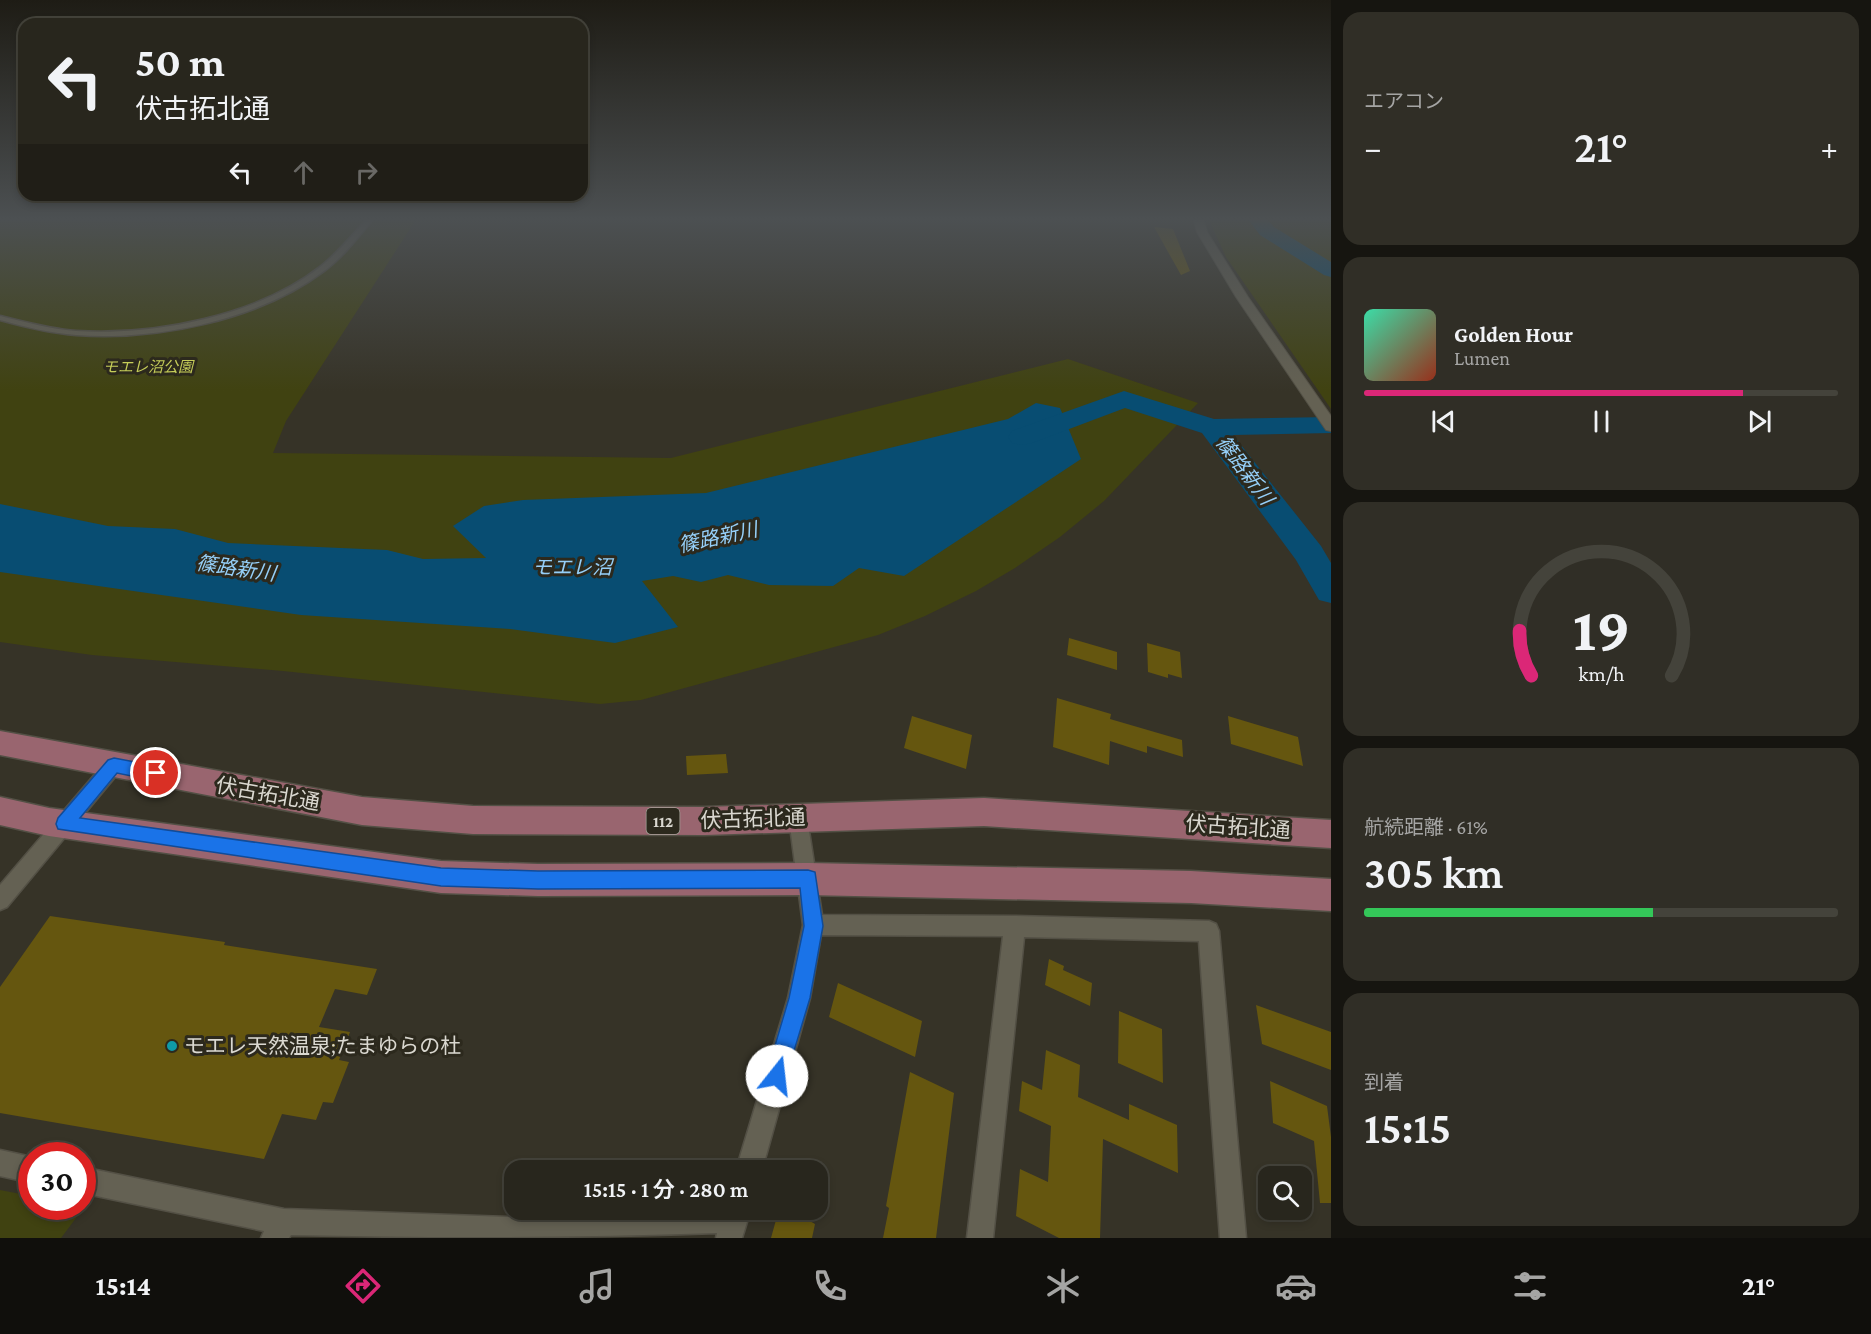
<!DOCTYPE html>
<html lang="ja">
<meta charset="utf-8">
<style>
:root{--surface:#28261d;--page:#302e26;--text:#f1f3f6;--muted:#a5a5a4;--line:#44433b;--accent:#db2777}
body{margin:0;font-family:"Crimson Pro","Noto Sans JP",serif;background:var(--page);color:var(--text);height:100vh;display:flex;flex-direction:column;font-size:22px;white-space:nowrap}
*{box-sizing:border-box;margin:0}
p{font-size:20px;color:var(--muted)}
.icon{flex:none;width:33px;height:33px;fill:none;stroke:currentColor;stroke-width:2;stroke-linecap:round;stroke-linejoin:round}
.map{position:relative;flex:1;overflow:hidden}
.sheet{display:flex;flex-direction:column;gap:12px;padding:12px;background:#161510;width:540px}
.sheet>*{flex:none}
.guide{position:absolute;left:18px;top:18px;width:570px;height:183px;border-radius:18px;box-shadow:0 3px 9px #0003,0 0 0 2px var(--line);background:#28261d;color:var(--text);overflow:hidden}
.buttons{position:absolute;left:1258px;top:1166px;display:grid;gap:12px}
.buttons a{display:grid;place-items:center;width:54px;height:54px;border-radius:12px;background:var(--surface);box-shadow:0 3px 9px #0003,0 0 0 2px var(--line);font-size:30px}
.speed{position:absolute;left:18px;top:1142px;display:flex;gap:12px;font-size:30px;font-weight:700;text-align:center}
.speed>*{display:grid;place-content:center;width:78px;height:78px;border-radius:50%;background:var(--surface);box-shadow:0 3px 9px #0003,0 0 0 2px var(--line);line-height:1}
.speed .limit{border:9px solid #d22;background:#fff;color:#111}
.pin{position:absolute;display:grid;place-items:center;width:51px;height:51px;color:#fff;margin:-26px;border:3px solid #fff;border-radius:50%;box-shadow:0 2px 6px #0007}
.me{position:absolute;width:66px;margin:-33px;rotate:16deg;stroke-linejoin:round;filter:drop-shadow(0 0 4px #0008)}
.turn{display:flex;align-items:center;gap:21px;height:126px;padding:0 18px;font-size:27px}
.turn .icon{width:78px;height:78px;stroke-width:2.5}
.turn b{display:block;font-size:42px;line-height:51px}
.lanes{display:flex;align-items:center;height:57px;padding:0 18px;background:#0003;justify-content:center;gap:30px;direction:ltr}
.lanes .off{opacity:.35}
.big{font-size:45px;font-weight:600;line-height:1.1}
.sheet .tile{flex:1;display:flex;flex-direction:column;justify-content:center;gap:9px;min-width:0;padding:0 21px;border-radius:18px;background:var(--page)}
.sheet .dial{align-items:center;gap:0}
.dial svg{height:156px;overflow:visible;fill:none;stroke:var(--line);stroke-width:7;stroke-linecap:round;text-anchor:middle}
.dial text{fill:var(--text);stroke:none}
.song{display:flex;align-items:center;gap:18px}
.cover{width:72px;height:72px;border-radius:9px;background:linear-gradient(135deg,hsl(160 70% 55%),hsl(10 70% 35%))}
.played{height:6px;border-radius:3px;background:linear-gradient(90deg,var(--accent) 80%,var(--line) 80%)}
.keys{display:flex;justify-content:space-around;direction:ltr}
.heat{display:flex;justify-content:space-between;align-items:center;font-size:33px;direction:ltr}
.charge{height:9px;border-radius:4px;background:linear-gradient(90deg,#34c759 61%,var(--line) 0)}
.trip{position:absolute;left:504px;top:1160px;width:324px;height:60px;border-radius:18px;background:var(--surface);box-shadow:0 3px 9px #0003,0 0 0 2px var(--line);font-weight:600;line-height:60px;text-align:center}
.dock{display:flex;height:96px;justify-content:space-around;align-items:center;background:#100f0c;color:var(--muted)}
.dock .icon{width:42px;height:42px}
.dock .on{color:var(--accent)}
.dock b{font-size:27px;color:var(--text)}
main{display:flex;flex:1;min-height:0}
.map>svg:first-child{display:block}
.green{fill:#404211}
.water{fill:#084d72}
.lines{fill:none;stroke-linecap:round;stroke-linejoin:round}
.river{fill:#084d72;fill-rule:evenodd}
.building{fill:#65560f}
.pedestrian-casing{stroke:#535045;stroke-width:3}
.minor-casing{stroke:#535045;stroke-width:3}
.tertiary-casing{stroke:#535045;stroke-width:2}
.primary-casing{stroke:#535045;stroke-width:3}
.pedestrian{fill:#646153;fill-rule:evenodd}
.minor{fill:#646153;fill-rule:evenodd}
.tertiary{fill:#646153;fill-rule:evenodd}
.primary{fill:#99656f;fill-rule:evenodd}
.route{fill:#1a73e8;stroke:#114b97;stroke-width:1.5}
.culture-dot{fill:#0f9aa8;stroke:#2c291d;stroke-width:2}
.labels{text-anchor:middle;stroke-width:6;stroke-linejoin:round;paint-order:stroke}
.far-park-label{font-size:15px;font-style:italic;fill:#c6cd59;stroke:#2c291d}
.shield{fill:#2c291d;stroke:#a6a49a;stroke-width:1.5}
.shield-label{font-size:16px;font-weight:bold;fill:#dad8d0}
.water-label{font-size:20px;font-style:italic;fill:#95cff8;stroke:#2c291d}
.near-street-label{font-size:21px;fill:#dad8d0;stroke:#2c291d}
.near-poi-label{font-size:21px;fill:#dad8d0;stroke:#2c291d;text-anchor:start}
</style>
<main>
<div class="map">
<svg width="1331" height="1238" viewBox="0 0 1331 1238">
<rect width="100%" height="100%" fill="#363327"/>
<!-- green -->
<path class="green" d="M0 218H417L286 421 273 453 671 458 1068 359 1198 403 1104 501 1060 537 1015 568 976 591 925 616 878 635 641 700 600 704 283 671 92 655 0 642Z
M1208 218H1331V409L1226 257Z
M0 1190 31 1196 32 1206H85L61 1238H0Z"/>
<!-- water -->
<path class="water" d="M1036 403 1060 408 1081 459 904 576 859 568 833 586 769 585 728 575 701 582 673 576 642 581 678 627 615 643 510 629 301 615 0 572V504L108 526 175 529 228 543 387 550 423 559 486 558 453 526 484 506 523 500 706 493 1008 419Z"/>
<g class="lines">
<!-- river -->
<path class="river" d="M1247 218H1266L1274 227 1331 262V277L1324 275 1260 235Z
M1124 391 1214 419 1331 417V433L1233 435 1321 546 1331 563V603L1319 600 1296 560 1202 433 1125 408 1032 443 1022 445 1012 443 1008 437 1012 431Z"/>
</g>
<!-- building -->
<path class="building" d="M1154 227 1173 229 1190 271 1181 275Z
M1069 638 1117 652V670L1067 655Z
M1147 643 1180 652 1182 678 1168 674V678L1148 672Z
M1057 698 1111 714 1110 719 1182 740 1183 757 1147 746V753L1110 741 1109 765 1053 747Z
M912 716 972 735 966 769 904 748Z
M1228 716 1298 737 1303 766 1231 744Z
M726 754 728 773 687 775 686 756Z
M50 916 225 942 224 945 377 969 367 995 335 989 319 1027 350 1032 339 1060 349 1062 333 1103 323 1102 316 1120 282 1114 264 1159 0 1113V987Z
M1049 959 1064 966 1063 970 1092 983 1090 1006 1045 985Z
M838 983 922 1021 915 1057 829 1017Z
M1256 1005 1331 1032V1070L1262 1044Z
M1119 1011 1162 1029 1163 1083 1118 1063Z
M1046 1050 1080 1065 1078 1097 1129 1120V1104L1177 1125 1178 1173 1103 1139 1100 1238H1059L1016 1216 1020 1169 1048 1182 1051 1126 1019 1111 1022 1081 1042 1090Z
M910 1072 954 1093 936 1238H883L889 1208 886 1206Z
M1270 1081 1327 1106 1331 1137V1203H1320L1314 1141 1273 1123Z
M779 1209H789L815 1224 812 1238H771Z"/>
<g class="lines">
<!-- pedestrian casing -->
<g class="pedestrian-casing">
<path id="pedestrian" d="M368 218H374C359 236 343 257 324 271 259 320 156 341 76 335 50 333 25 327 0 320V316C25 322 50 329 76 331 154 336 257 316 320 267 338 253 352 235 368 218Z"/>
</g>
<!-- minor casing -->
<g class="minor-casing">
<path id="minor" d="M114 757 120 759 123 765 120 771 7 907 0 910V885L108 759Z
M798 809 805 812 807 818 822 915 1015 916 1209 921 1216 924 1219 931 1246 1238H1220L1199 941 1024 937 993 1238H967L1003 936 821 935 810 998 762 1170H736L788 998 803 925 789 818 791 812Z
M0 1150 32 1157V1183L0 1176Z
M82 1167 284 1209 507 1217 670 1209H751L742 1238H716L717 1233C575 1238 433 1238 291 1235L289 1238H261L264 1231 82 1193Z"/>
</g>
<!-- tertiary casing -->
<g class="tertiary-casing">
<path id="tertiary" d="M1193 218H1203L1207 232 1248 297 1331 416V431L1326 430 1236 297 1197 232Z"/>
</g>
<!-- primary casing -->
<g class="primary-casing">
<path id="primary" d="M0 731 362 797 473 806 705 807 984 798 1331 820V848L984 826 705 835 473 834 362 825 0 755Z
M0 797 49 808 441 861 538 864 808 863 1191 871 1331 879V911L1191 903 808 895 538 896 441 893 49 836 0 825Z"/>
</g>
<!-- pedestrian -->
<use href="#pedestrian" class="pedestrian"/>
<!-- minor -->
<use href="#minor" class="minor"/>
<!-- tertiary -->
<use href="#tertiary" class="tertiary"/>
<!-- primary -->
<use href="#primary" class="primary"/>
</g>
<!-- sky -->
<linearGradient id="sky" x2="0" y2="1"><stop stop-color="#1e1c15"/><stop offset="0.56" stop-color="#4c5052"/><stop offset="1" stop-color="#4c5052" stop-opacity="0"/></linearGradient>
<rect width="1331" height="391" fill="url(#sky)"/>
<!-- route -->
<path class="route" d="M114 758 156 766 162 768 164 773 162 778 156 781 117 773 80 818 441 868 538 871 808 870 815 872 823 926 810 998 784 1084 777 1087 769 1084 766 1076 789 998 804 926 800 888 538 889 441 886 58 829 56 824 58 818 108 760Z"/>
<!-- markers -->
<circle class="culture-dot" cx="172" cy="1046" r="6"/>
<g class="labels">
<!-- far-park labels -->
<g class="far-park-label">
<text x="148" y="372">モエレ沼公園</text>
</g>
<!-- shield labels -->
<rect class="shield" x="646.5" y="808" width="33" height="26" rx="4.5"/>
<g class="shield-label">
<text x="663" y="827">112</text>
</g>
<!-- water labels -->
<g class="water-label">
<text transform="translate(1245 470) rotate(53)" y="7">篠路新川</text>
<text transform="translate(718 537) rotate(-12)" y="7">篠路新川</text>
<text x="572" y="574">モエレ沼</text>
<text transform="translate(236 568) rotate(8)" y="7">篠路新川</text>
</g>
<!-- near-street labels -->
<g class="near-street-label">
<text transform="translate(268 794) rotate(10)" y="7">伏古拓北通</text>
<text transform="translate(753 819) rotate(-2)" y="7">伏古拓北通</text>
<text transform="translate(1238 827) rotate(4)" y="7">伏古拓北通</text>
</g>
<!-- near-poi labels -->
<g class="near-poi-label">
<text x="184" y="1053">モエレ天然温泉;たまゆらの杜</text>
</g>
</g>
</svg>
<div class="buttons">
<a><svg class="icon" aria-label="search" viewBox="0 0 24 24"><circle cx="10" cy="10" r="6"/><path d="M15 15l6 6"/></svg></a>
</div>
<div class="speed"><div class="limit">30</div></div>
<div class="pin" style="left:156px;top:773px;background:#d93025"><svg class="icon" aria-label="arrive" viewBox="0 0 24 24"><path d="M6 21V4h12l-3 4 3 4H6"/></svg></div>
<svg class="me" style="left:777px;top:1076px" viewBox="-20 -20 40 40"><circle r="19" fill="#fff"/><path d="M0-13L10 11 0 6-10 11z" fill="#1a73e8"/></svg>
<div class="trip">15:15 · 1 分 · 280 m</div>
<div class="guide">
<div class="turn"><svg class="icon" aria-label="left" viewBox="0 0 24 24"><path d="M17 20v-9H6M10 6l-5 5 5 5"/></svg><div><b>50 m</b>伏古拓北通</div></div>
<div class="lanes"><svg class="icon" aria-label="left" viewBox="0 0 24 24"><path d="M17 20v-9H6M10 6l-5 5 5 5"/></svg><svg class="icon off" aria-label="ahead" viewBox="0 0 24 24"><path d="M12 20V5M6 11l6-6 6 6"/></svg><svg class="icon off" aria-label="right" viewBox="0 0 24 24"><path d="M7 20v-9h11M14 6l5 5-5 5"/></svg></div>
</div>
</div>
<section class="sheet">
<div class="tile"><p>エアコン</p>
<div class="heat"><a>−</a><b class="big">21°</b><a>+</a></div>
</div>
<div class="tile">
<div class="song"><i class="cover"></i><div><b>Golden Hour</b><p>Lumen</p></div></div>
<div class="played"></div>
<div class="keys"><svg class="icon" aria-label="previous" viewBox="0 0 24 24"><path d="M18 5L8 12l10 7zM5 5v14"/></svg><svg class="icon" aria-label="pause" viewBox="0 0 24 24"><path d="M8 5v14M16 5v14"/></svg><svg class="icon" aria-label="next" viewBox="0 0 24 24"><path d="M6 5l10 7-10 7zM19 5v14"/></svg></div>
</div>
<div class="tile dial"><svg viewBox="0 0 100 80">
<path d="M14 69A42 42 0 1 1 86 69"/>
<path d="M14 69A42 42 0 0 1 8 46" stroke="#db2777"/>
<text x="50" y="56" font-size="32" font-weight="700">19</text>
<text x="50" y="72" font-size="11">km/h</text>
</svg></div>
<div class="tile"><p>航続距離 · 61%</p><b class="big">305 km</b><div class="charge"></div></div>
<div class="tile"><p>到着</p><b class="big">15:15</b></div>
</section>
</main>
<nav class="dock">
<b>15:14</b>
<svg class="icon on" aria-label="directions" viewBox="0 0 24 24"><path d="M12 3l9 9-9 9-9-9zM9 14v-3h6M13 9l2 2-2 2"/></svg>
<svg class="icon" aria-label="music" viewBox="0 0 24 24"><path d="M9 18V5l10-2v13"/><circle cx="6" cy="18" r="3"/><circle cx="16" cy="16" r="3"/></svg>
<svg class="icon" aria-label="phone" viewBox="0 0 24 24"><path d="M5 4h4l2 5-3 2q2 4 5 5l2-3 5 2v4C11 20 4 13 5 4z"/></svg>
<svg class="icon" aria-label="climate" viewBox="0 0 24 24"><path d="M12 3v18M4 7l16 10M4 17L20 7"/></svg>
<svg class="icon" aria-label="car" viewBox="0 0 24 24"><path d="M5 17H2v-5l4-1 3-4h7l3 4 3 1v5h-3M9 17h6M6 11h13"/><circle cx="7" cy="17" r="2"/><circle cx="17" cy="17" r="2"/></svg>
<svg class="icon" aria-label="filters" viewBox="0 0 24 24"><path d="M4 7h16M4 17h16"/><circle cx="9" cy="7" r="2"/><circle cx="15" cy="17" r="2"/></svg>
<b>21°</b>
</nav>
